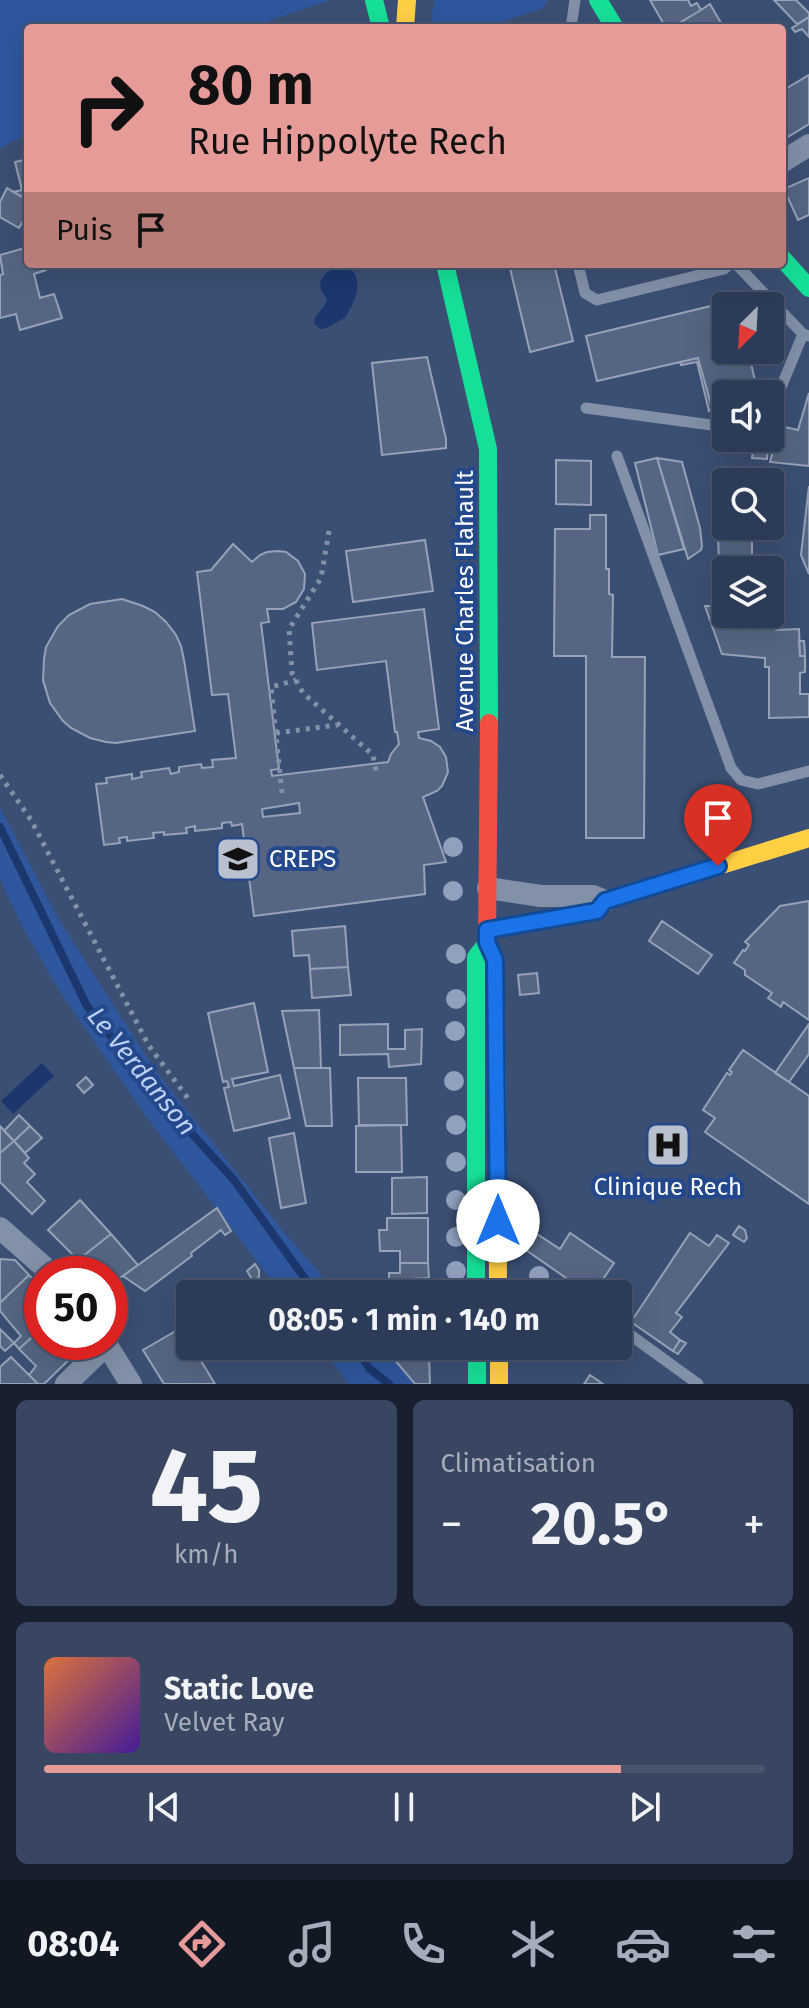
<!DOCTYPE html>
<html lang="fr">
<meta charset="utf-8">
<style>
:root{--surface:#2c3b57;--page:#384661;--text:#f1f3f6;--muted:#a6adba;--line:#48556d;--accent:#e69b98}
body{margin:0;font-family:"Fira Sans",sans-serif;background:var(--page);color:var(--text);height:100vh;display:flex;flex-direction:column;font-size:30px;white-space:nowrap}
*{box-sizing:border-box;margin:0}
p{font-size:26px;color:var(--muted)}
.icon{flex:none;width:44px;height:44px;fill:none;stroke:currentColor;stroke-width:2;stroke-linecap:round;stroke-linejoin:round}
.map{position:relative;height:1384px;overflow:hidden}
.panel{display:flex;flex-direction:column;gap:16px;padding:16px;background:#182030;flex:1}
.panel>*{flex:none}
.banner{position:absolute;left:24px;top:24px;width:762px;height:244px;border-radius:8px;box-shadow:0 8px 32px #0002,0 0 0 2px var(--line);background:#e69b98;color:#111;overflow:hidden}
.needle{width:52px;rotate:204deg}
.fabs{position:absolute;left:712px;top:292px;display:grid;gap:16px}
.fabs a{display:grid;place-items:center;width:72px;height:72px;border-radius:8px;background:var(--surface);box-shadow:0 8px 32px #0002,0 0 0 2px var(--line);font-size:40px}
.speed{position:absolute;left:24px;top:1256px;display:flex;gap:16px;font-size:40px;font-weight:700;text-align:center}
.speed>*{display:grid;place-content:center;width:104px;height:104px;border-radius:50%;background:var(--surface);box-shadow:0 8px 32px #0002,0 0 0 2px var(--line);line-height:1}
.speed .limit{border:12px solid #d22;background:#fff;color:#111}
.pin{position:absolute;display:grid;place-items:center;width:68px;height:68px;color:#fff;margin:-82px -34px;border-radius:50% 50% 50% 0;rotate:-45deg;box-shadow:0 0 8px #0007}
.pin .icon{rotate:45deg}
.me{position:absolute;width:88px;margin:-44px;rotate:0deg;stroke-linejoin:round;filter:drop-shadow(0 0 6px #0008)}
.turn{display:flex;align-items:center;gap:28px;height:168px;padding:0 32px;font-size:36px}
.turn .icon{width:104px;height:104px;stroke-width:2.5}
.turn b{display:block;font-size:56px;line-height:68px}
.then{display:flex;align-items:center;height:76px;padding:0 32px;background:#0003;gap:16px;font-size:30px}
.big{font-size:60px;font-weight:700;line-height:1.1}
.panel .widget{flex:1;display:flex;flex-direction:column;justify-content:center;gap:12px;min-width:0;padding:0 28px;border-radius:12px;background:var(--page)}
.panel .dial{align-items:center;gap:0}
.dial b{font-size:104px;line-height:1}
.song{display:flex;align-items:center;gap:24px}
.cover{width:96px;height:96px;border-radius:12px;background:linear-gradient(135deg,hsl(20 70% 55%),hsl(260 70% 35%))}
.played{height:8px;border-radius:4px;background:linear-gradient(90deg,var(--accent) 80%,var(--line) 80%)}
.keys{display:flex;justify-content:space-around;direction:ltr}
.heat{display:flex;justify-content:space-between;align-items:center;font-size:44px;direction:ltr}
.panel .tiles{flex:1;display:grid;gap:16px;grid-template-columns:1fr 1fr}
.widget:last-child{grid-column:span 2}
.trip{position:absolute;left:176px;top:1280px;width:456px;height:80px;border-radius:8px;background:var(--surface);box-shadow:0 8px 32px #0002,0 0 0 2px var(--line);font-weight:700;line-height:80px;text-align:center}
.tabs{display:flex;height:128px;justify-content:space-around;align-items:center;background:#121823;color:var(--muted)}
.tabs .icon{width:56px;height:56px}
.tabs .on{color:var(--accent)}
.tabs b{font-size:36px;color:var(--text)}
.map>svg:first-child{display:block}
.green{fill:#2f579e}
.water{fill:#1b376d}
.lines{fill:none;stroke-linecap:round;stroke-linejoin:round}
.stream{stroke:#1b376d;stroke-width:8}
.building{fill:#556583;stroke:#96a2b7;stroke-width:2;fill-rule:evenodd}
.path{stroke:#8290a8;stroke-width:5;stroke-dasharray:4 6;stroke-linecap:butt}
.lane{stroke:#8290a8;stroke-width:11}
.street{stroke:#8290a8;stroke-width:22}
.fast{stroke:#16e098;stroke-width:18}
.slow{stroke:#ffcf43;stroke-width:18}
.jam{stroke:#f24e42;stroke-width:18}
.tree{fill:#90a0bd}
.route-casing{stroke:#114b97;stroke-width:20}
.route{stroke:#1a73e8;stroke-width:14}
.labels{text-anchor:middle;stroke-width:8;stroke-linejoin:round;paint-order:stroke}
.street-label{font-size:24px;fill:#fff;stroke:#23488c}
.poi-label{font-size:24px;fill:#fff;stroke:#23488c;text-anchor:start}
.water-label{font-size:26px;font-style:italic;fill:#bdd1f2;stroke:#23488c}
</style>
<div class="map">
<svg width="809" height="1384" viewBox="0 0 809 1384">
<rect width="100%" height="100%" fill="#3b4f74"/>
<!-- green -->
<path class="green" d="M0 0H330L258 25 256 28H28V134L0 148Z
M435 0H548L543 8 484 28H432V13Z
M0 808 61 923 155 1070 283 1231 338 1294H282L146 1116 61 993 24 930 0 879Z
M320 1346H383L415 1384H349Z"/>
<!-- water -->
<path class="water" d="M337 266 353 271C363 286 354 303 345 318 337 321 329 329 320 329L314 323C315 312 325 309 327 300L321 289 320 282 326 273Z
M42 1063 54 1076 13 1114 1 1101Z"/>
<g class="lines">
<!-- stream -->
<path class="stream" d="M0 827 87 1006 154 1092 234 1180 316 1294
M354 1346 370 1369 389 1384"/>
</g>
<!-- building -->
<path class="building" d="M650 0H688L691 6 697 3 701 10 671 28H666Z
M774 0H796L809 13V17L797 24Z
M710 4 724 28H671L701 10Z
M809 17V37L802 29 795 32 792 28Z
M809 75V124L786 138 782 128V91Z
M28 159V189L22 190 15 162Z
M809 178V215L798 220 784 189Z
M7 188 28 200V212L19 228 0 217V202Z
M28 189V200L13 192 22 190Z
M28 247V264H44L46 270 34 274 40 298 54 294 62 318 20 330 16 314 0 318V275L3 274 0 255Z
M509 264H554L573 341 530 352Z
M711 306 718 335 726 333V350H748L758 394H726V405L712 408 698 358 597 381 586 336Z
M427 357 446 439V448L382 455 372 363Z
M698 358 712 408 726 405V407L709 411 697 362 681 365 680 362Z
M809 393V466L770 462 780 426 798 430Z
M754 443 768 445 767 459 752 458Z
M657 458 684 549 658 555 635 463Z
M657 458 682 462 700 528 702 546 701 550 688 559Z
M556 460 591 461V505L556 504Z
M809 486V574L801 555Z
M718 499H726V526H756V540H752V563H775V586H780V602H776V630L799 629 800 656H805V672L800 673V694H809V717L769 718V667H765V658L722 654 705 606H726V614H770V570H741V563L719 564 718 536H714V527L718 526Z
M590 515H606V569H609V594L613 595 612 657H645L644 838H586V656H554L555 529H590Z
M425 540 433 591 353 602 346 551Z
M233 544 252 562 260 555 267 552 278 551 286 552 298 561 305 574 304 589 296 602 283 609H267L269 622 261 623 279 769 271 770 272 776 388 762 391 754 399 744 397 732H395L386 661 317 670 312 623 424 609 439 729 418 732 419 738 431 741 440 747 446 757 448 772 442 786 437 791 423 797 446 862 424 865 425 894 254 916 242 824 232 826 231 822 222 823V828L195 831V826L186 828 187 833 164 835V832L153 833 154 838 127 841V837L119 838 120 843 104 845 96 784 107 783 106 778 132 774V779L142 777 141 772 169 768 171 774 179 772V767L201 764 202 768 213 767 212 760 236 758 228 694 212 695 197 572 211 570ZM299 803 300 813 263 817 262 809Z
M122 599 143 606 155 612 166 622 176 635 181 646 184 660 195 731 116 743 106 742 90 738 71 728 63 721 50 703 43 680 44 659 46 647 58 626 69 615 90 604Z
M799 641H804L805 656H800Z
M809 901V1020L783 1002 781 1007 768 998 772 993 745 975V970L734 963 743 950 745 951 749 945 745 942 780 906Z
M662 921 712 955 698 974 649 941Z
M345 926 348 967 310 969 309 955 294 956 292 931Z
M348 967 351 995 312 998 310 969Z
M537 973 539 993 520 995 518 975Z
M254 1003 268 1072 232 1079 234 1086 280 1075 290 1118 234 1131 224 1088 229 1087 227 1081 223 1082 208 1013Z
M319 1010 321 1068H294L282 1011Z
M388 1024V1049H405V1030L422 1029 421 1064 389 1067 388 1054 340 1055V1025Z
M809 1024V1054L789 1082 775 1073Z
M743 1050 809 1096V1204L705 1132 715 1118 703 1110 727 1073 730 1075 732 1072 729 1070Z
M294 1068H330L332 1126H306Z
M86 1077 93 1085 84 1093 77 1085Z
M358 1078H406L407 1125H359Z
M19 1115 30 1126 14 1141 4 1131Z
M401 1125 402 1172H356V1126Z
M0 1126 14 1141 0 1153Z
M30 1126 42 1138 25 1153 14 1141Z
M294 1133 306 1203 281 1208 269 1138Z
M14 1141 29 1158 24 1163 35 1174 27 1182 45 1201 32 1214 0 1182V1153Z
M427 1177V1213L392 1214V1178Z
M80 1200 111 1234 78 1260 48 1230Z
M217 1208 231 1231 225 1235 221 1230 191 1253 192 1256 145 1291 123 1276Z
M387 1218H428V1263H400V1251H380L379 1230H387Z
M739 1226 745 1230 747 1238 744 1242 733 1235Z
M534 1232 560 1249 570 1233 614 1263 593 1294H589L523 1248Z
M690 1233 709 1246 717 1235 729 1243 676 1313 682 1317 670 1332 680 1340 673 1351 631 1322Z
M111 1234 138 1265 110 1285V1274H91L78 1260Z
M0 1259 15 1260 29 1275 0 1303Z
M400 1263H428L429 1278 389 1280V1273H400Z
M255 1264 259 1270V1277L253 1281 247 1271Z
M29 1275 42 1288V1328L19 1349 14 1343 21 1336 0 1311V1303Z
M429 1278V1294H401V1287H389V1280Z
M42 1328V1342H68L78 1351 44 1384H38L29 1375 36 1366 19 1349Z
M181 1328 190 1346H192L215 1384H164L143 1350Z
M0 1329 14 1343 5 1351 0 1346Z
M680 1340 686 1343 678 1354 673 1351Z
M383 1346H410L411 1354 429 1355 430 1384H415Z
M11 1357 38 1384H0V1367Z
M590 1375 603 1384H584Z"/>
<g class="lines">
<!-- path -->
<path class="path" d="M329 531 321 578 289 629 292 673 303 693 373 755 376 771
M276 733 337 725
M0 775 31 820 149 1046 190 1101
M282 793 271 687 296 680"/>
<!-- lane -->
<path class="lane" d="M571 28 575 0
M578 264 585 293 597 300 724 269 730 264
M736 264 803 334 809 336
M586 408 726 427
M770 408 782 385 803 334
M617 456 731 768 741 780 758 784 809 771
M499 1290 535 1294
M618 1326 698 1384"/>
<!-- street -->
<path class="street" d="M782 162 809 145
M488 888 541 896H593L605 901
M0 1228 52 1274
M105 1342 131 1384
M66 1384 106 1345"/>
<!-- fast -->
<path class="fast" d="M374 0 381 28
M598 0 615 28
M782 258 809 288
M445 264 488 449 489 723
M476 1294V957L484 947
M477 1346V1384"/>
<!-- slow -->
<path class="slow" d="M405 28 407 0
M487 930 597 911 605 901 809 838
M497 1039 498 1294
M499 1346V1384"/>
<!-- jam -->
<path class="jam" d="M489 723 487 942 495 960 497 1039"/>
</g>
<!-- trees -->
<g class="tree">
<circle cx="453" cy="847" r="10"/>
<circle cx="453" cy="891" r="10"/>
<circle cx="456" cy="954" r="10"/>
<circle cx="456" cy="999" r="10"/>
<circle cx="455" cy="1031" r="10"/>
<circle cx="454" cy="1081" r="10"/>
<circle cx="456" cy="1125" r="10"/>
<circle cx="456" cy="1162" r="10"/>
<circle cx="456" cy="1200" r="10"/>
<circle cx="456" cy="1237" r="10"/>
<circle cx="456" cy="1271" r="10"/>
<circle cx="539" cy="1276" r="10"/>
</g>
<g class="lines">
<!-- route casing -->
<g class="route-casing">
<path id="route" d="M498 1221 495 960 487 942V930L597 911 605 901 718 866"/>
</g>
<!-- route -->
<use href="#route" class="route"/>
</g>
<!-- icons -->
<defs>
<g id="university-square" transform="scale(2.3)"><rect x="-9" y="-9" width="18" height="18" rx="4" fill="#bac1ce" stroke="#23488c"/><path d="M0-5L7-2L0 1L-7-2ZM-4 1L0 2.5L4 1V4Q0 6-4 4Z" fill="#111"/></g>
<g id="hospital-square" transform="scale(2.3)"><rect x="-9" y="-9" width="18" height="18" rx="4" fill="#bac1ce" stroke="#23488c"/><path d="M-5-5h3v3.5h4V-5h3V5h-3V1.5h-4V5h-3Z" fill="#111"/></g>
</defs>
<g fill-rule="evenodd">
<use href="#university-square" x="238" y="859"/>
<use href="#hospital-square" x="668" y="1145"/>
</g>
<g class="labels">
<!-- street labels -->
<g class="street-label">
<text transform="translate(465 601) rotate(-90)" y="8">Avenue Charles Flahault</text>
</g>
<!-- poi labels -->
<g class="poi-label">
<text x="269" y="867">CREPS</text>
<text x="668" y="1195" text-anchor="middle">Clinique Rech</text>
</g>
<!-- water labels -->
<g class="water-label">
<text transform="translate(142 1071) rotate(51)" y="9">Le Verdanson</text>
</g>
</g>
</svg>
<div class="fabs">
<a><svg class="needle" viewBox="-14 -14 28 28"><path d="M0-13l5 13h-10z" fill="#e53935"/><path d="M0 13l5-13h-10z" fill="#a6adba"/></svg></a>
<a><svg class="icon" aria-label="sound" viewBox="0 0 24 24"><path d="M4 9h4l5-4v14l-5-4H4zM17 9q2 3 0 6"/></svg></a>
<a><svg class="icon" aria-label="search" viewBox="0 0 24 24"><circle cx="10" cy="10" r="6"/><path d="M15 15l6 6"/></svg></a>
<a><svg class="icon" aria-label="layers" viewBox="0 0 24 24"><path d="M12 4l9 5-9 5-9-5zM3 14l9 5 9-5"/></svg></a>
</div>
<div class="speed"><div class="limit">50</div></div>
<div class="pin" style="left:718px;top:866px;background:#d93025"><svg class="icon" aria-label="arrive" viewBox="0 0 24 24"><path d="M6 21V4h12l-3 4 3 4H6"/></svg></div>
<svg class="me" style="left:498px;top:1221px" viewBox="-20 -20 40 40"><circle r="19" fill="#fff"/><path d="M0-13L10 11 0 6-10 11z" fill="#1a73e8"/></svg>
<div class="trip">08:05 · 1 min · 140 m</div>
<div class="banner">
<div class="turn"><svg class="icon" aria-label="right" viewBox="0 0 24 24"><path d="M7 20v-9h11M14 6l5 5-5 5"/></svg><div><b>80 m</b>Rue Hippolyte Rech</div></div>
<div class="then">Puis<svg class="icon" aria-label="arrive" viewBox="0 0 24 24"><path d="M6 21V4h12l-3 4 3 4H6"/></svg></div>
</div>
</div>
<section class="panel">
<div class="tiles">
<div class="widget dial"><b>45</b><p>km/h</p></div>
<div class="widget"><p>Climatisation</p>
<div class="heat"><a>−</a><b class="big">20.5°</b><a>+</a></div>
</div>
<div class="widget">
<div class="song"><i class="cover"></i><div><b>Static Love</b><p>Velvet Ray</p></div></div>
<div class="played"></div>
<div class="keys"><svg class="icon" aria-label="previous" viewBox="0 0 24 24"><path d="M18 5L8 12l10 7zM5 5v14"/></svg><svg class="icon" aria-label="pause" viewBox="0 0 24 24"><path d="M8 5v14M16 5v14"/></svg><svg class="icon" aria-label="next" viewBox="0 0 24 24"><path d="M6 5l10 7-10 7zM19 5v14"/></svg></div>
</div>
</div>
</section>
<nav class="tabs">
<b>08:04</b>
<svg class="icon on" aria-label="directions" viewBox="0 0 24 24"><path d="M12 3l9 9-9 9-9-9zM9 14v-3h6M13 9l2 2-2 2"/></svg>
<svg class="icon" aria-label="music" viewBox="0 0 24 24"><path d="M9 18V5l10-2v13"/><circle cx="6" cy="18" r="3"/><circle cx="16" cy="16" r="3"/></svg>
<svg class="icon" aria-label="phone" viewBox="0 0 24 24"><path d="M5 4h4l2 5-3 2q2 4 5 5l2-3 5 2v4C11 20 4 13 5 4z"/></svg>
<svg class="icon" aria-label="climate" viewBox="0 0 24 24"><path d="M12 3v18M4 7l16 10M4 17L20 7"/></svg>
<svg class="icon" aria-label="car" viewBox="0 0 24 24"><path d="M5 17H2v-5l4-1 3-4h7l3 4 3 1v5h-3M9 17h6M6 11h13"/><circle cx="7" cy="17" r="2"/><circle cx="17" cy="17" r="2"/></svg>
<svg class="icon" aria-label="filters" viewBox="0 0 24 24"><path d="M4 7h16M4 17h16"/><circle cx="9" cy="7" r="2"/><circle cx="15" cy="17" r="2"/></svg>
</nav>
